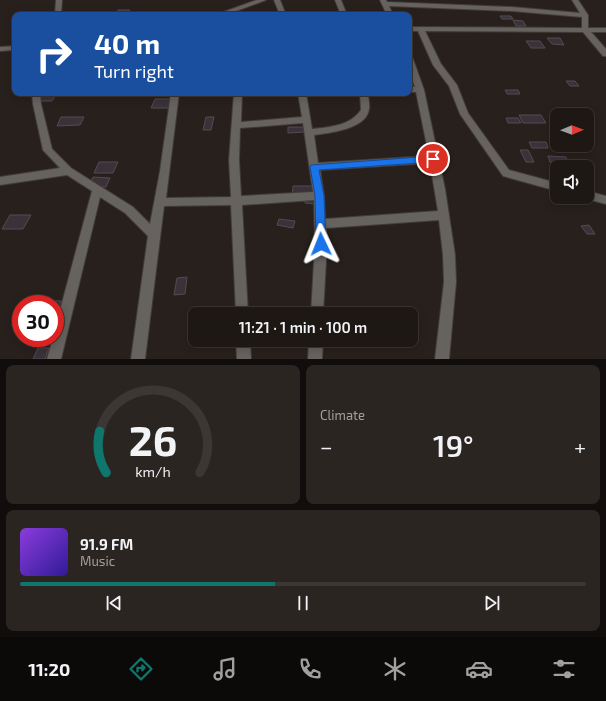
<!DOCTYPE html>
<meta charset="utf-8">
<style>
:root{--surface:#1e1815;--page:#2b2522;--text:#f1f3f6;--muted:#a1a0a0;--line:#3c3734;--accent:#0f766e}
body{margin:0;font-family:"Exo 2",sans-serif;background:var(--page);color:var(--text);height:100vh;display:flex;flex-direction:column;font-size:15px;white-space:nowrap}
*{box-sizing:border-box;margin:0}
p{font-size:13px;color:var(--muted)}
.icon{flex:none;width:22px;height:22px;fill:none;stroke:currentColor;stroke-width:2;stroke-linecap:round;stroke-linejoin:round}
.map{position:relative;height:359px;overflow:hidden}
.details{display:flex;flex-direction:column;gap:6px;padding:6px;background:#100d0c;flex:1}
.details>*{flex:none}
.hud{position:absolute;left:12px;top:12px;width:400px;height:84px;border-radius:8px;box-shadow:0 2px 10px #0003,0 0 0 1px var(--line);background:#1a4fa0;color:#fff;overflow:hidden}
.needle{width:26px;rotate:89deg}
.fabs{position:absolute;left:550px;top:108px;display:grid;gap:8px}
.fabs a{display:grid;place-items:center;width:44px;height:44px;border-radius:8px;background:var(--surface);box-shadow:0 2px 10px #0003,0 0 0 1px var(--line);font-size:20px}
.speed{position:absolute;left:12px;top:295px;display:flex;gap:8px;font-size:20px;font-weight:700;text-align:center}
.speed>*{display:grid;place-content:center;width:52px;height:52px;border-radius:50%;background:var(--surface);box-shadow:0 2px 10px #0003,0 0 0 1px var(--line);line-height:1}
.speed .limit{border:6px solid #d22;background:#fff;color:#111}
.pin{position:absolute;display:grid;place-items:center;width:34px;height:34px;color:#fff;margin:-17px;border:2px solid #fff;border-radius:50%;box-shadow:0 1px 4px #0007}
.me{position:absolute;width:44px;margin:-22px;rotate:358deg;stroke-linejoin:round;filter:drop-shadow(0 0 3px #0008)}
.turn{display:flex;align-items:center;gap:14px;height:84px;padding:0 16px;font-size:18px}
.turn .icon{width:52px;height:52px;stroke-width:2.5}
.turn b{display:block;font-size:28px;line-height:34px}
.big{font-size:30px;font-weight:600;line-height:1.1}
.details .card{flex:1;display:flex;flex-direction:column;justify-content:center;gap:6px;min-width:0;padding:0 14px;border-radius:8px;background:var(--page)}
.details .dial{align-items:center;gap:0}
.dial svg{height:104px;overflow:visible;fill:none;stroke:var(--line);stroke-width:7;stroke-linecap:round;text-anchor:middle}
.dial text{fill:var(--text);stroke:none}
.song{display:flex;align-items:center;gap:12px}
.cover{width:48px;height:48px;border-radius:6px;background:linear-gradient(135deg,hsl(270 70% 55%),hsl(250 70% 35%))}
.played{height:4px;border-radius:2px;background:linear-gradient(90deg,var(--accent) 45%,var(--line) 45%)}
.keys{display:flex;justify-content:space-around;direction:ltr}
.heat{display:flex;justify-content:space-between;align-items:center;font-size:22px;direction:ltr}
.details .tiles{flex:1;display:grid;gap:6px;grid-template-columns:1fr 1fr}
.card:last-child{grid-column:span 2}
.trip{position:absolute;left:188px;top:307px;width:230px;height:40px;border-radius:8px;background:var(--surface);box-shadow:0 2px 10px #0003,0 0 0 1px var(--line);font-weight:600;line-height:40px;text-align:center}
.tabs{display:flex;height:64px;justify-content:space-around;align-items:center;background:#0c0a08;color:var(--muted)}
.tabs .icon{width:28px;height:28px}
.tabs .current{color:var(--accent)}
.tabs b{font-size:18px;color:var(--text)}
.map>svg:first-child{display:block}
.building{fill:#393239;stroke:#524b52}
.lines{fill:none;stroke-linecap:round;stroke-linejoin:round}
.minor-casing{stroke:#443c38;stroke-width:2}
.minor{fill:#666260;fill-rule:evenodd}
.route{fill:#1a73e8;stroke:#114b97}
</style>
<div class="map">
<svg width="606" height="359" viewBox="0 0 606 359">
<rect width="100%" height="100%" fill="#28201c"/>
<!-- building -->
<path class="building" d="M118 10H130L128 12H122L120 15H115Z
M500 16H511L513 19H502Z
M513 20 523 21 526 26H516Z
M547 38H560L564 45 552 44Z
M526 41H540L545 48H531Z
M566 81H575L579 86H570Z
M505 90H518L520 94H507Z
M42 94 56 95 52 101H38Z
M155 99H172L169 108H151Z
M519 115H541L546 123H523Z
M61 117H84L80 125 57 126Z
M206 117H214L211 130H203Z
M506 118H518L521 123H508Z
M288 127H304V132L288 133Z
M529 142H546L548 148H532Z
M520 150H528L534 162H526Z
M548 156 566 157 568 162H550Z
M99 162H118L113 173H94Z
M93 177 110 178 106 187 89 186Z
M293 186H316V204L305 203V201H292Z
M10 215H31L23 229H2Z
M279 219 295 221 293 228 277 225Z
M589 225 595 234H587L581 226Z
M187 277 185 294 174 295 177 278Z
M39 300 61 301 57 312 55 311V304H37Z
M38 348H49L45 359H33Z"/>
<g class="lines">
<!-- minor casing -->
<g class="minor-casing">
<path id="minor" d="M56 0H62L61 15H55Z
M257 0H266L225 15H215Z
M274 0H280L286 15H280Z
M335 0H341L347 15H341Z
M380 0H386L387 2 512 7 580 13 572 0H578L588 15V28H606V32H591L606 49V56H603L583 32 425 31 441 64 457 85 468 113 509 170 557 183V191L503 176 460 114 449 86 433 65 418 31H409V27L582 28V17L512 11 389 6 393 15H387Z
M15 46V50L0 51V47Z
M409 57 413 59 424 90 445 189 455 255 456 282 449 359H435L444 282 443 255 439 220 326 228 327 244 323 314H311L315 244 314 200 242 205 248 314H236L231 205 164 206 145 359H131L148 236 125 213 100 197 61 359H47L53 338H55V329L92 191 67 175 0 185V177L60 168 43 150 33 104 32 93H40L41 104 52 149 71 168 133 207 150 224 160 171 171 93H179L166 198 231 197 229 160 234 93H242L241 122 302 117 298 93H306L312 129C330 127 350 126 361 110L360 93H368C368 98 370 104 369 109 367 129 329 133 314 135L318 163 429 156 416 92H409V86L415 87 409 70ZM303 123 313 192 241 196 239 160 240 128ZM430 163 438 211 325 219 324 196 320 170Z
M587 191 606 196V204L583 198 587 197Z
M236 340H250L251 359H237Z
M309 340H323L322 359H308Z"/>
</g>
<!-- minor -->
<use href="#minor" class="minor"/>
</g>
<!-- route -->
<path class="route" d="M433 156 437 159 433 162 319 170 324 196 326 244 325 247 321 248 318 247 316 244 315 196 310 167 311 165Z"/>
</svg>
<div class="fabs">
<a><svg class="needle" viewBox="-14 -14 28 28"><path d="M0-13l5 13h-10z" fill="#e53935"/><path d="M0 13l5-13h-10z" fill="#a1a0a0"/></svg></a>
<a><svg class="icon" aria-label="sound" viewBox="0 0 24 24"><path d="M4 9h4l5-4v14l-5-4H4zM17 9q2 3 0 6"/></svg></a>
</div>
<div class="speed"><div class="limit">30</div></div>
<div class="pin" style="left:433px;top:159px;background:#d93025"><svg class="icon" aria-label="arrive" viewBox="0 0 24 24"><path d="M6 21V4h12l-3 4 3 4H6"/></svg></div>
<svg class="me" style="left:321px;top:244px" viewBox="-20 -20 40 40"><path d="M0-17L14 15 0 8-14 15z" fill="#1a73e8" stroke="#fff" stroke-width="4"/></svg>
<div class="trip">11:21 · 1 min · 100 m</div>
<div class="hud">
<div class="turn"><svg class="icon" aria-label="right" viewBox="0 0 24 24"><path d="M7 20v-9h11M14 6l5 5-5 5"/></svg><div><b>40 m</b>Turn right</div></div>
</div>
</div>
<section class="details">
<div class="tiles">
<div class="card dial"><svg viewBox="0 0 100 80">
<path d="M14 69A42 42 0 1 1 86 69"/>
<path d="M14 69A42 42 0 0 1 9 37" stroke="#0f766e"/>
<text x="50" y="56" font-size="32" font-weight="700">26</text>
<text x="50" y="72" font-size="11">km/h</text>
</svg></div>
<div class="card"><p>Climate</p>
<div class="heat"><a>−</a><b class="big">19°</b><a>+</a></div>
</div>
<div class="card">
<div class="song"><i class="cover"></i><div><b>91.9 FM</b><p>Music</p></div></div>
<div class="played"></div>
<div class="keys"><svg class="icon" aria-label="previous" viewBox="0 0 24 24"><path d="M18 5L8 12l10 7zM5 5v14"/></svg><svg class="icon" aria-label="pause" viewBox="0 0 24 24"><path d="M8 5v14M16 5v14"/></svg><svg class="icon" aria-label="next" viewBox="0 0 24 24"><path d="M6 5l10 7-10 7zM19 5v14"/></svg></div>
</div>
</div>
</section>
<nav class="tabs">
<b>11:20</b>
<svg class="icon current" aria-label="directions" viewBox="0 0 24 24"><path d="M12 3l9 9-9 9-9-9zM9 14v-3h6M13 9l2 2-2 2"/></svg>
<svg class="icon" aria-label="music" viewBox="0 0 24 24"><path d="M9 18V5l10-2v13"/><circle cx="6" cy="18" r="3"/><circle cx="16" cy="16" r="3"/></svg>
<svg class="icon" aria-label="phone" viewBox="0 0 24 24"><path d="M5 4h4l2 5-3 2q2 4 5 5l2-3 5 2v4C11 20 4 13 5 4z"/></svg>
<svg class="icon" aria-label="climate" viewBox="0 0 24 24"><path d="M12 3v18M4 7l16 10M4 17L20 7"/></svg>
<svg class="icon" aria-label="car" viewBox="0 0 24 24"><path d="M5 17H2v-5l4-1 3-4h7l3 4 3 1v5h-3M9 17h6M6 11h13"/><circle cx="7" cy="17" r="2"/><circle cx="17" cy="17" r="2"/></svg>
<svg class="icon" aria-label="filters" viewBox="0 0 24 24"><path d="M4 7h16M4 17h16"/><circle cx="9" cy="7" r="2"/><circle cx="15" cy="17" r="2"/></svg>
</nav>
